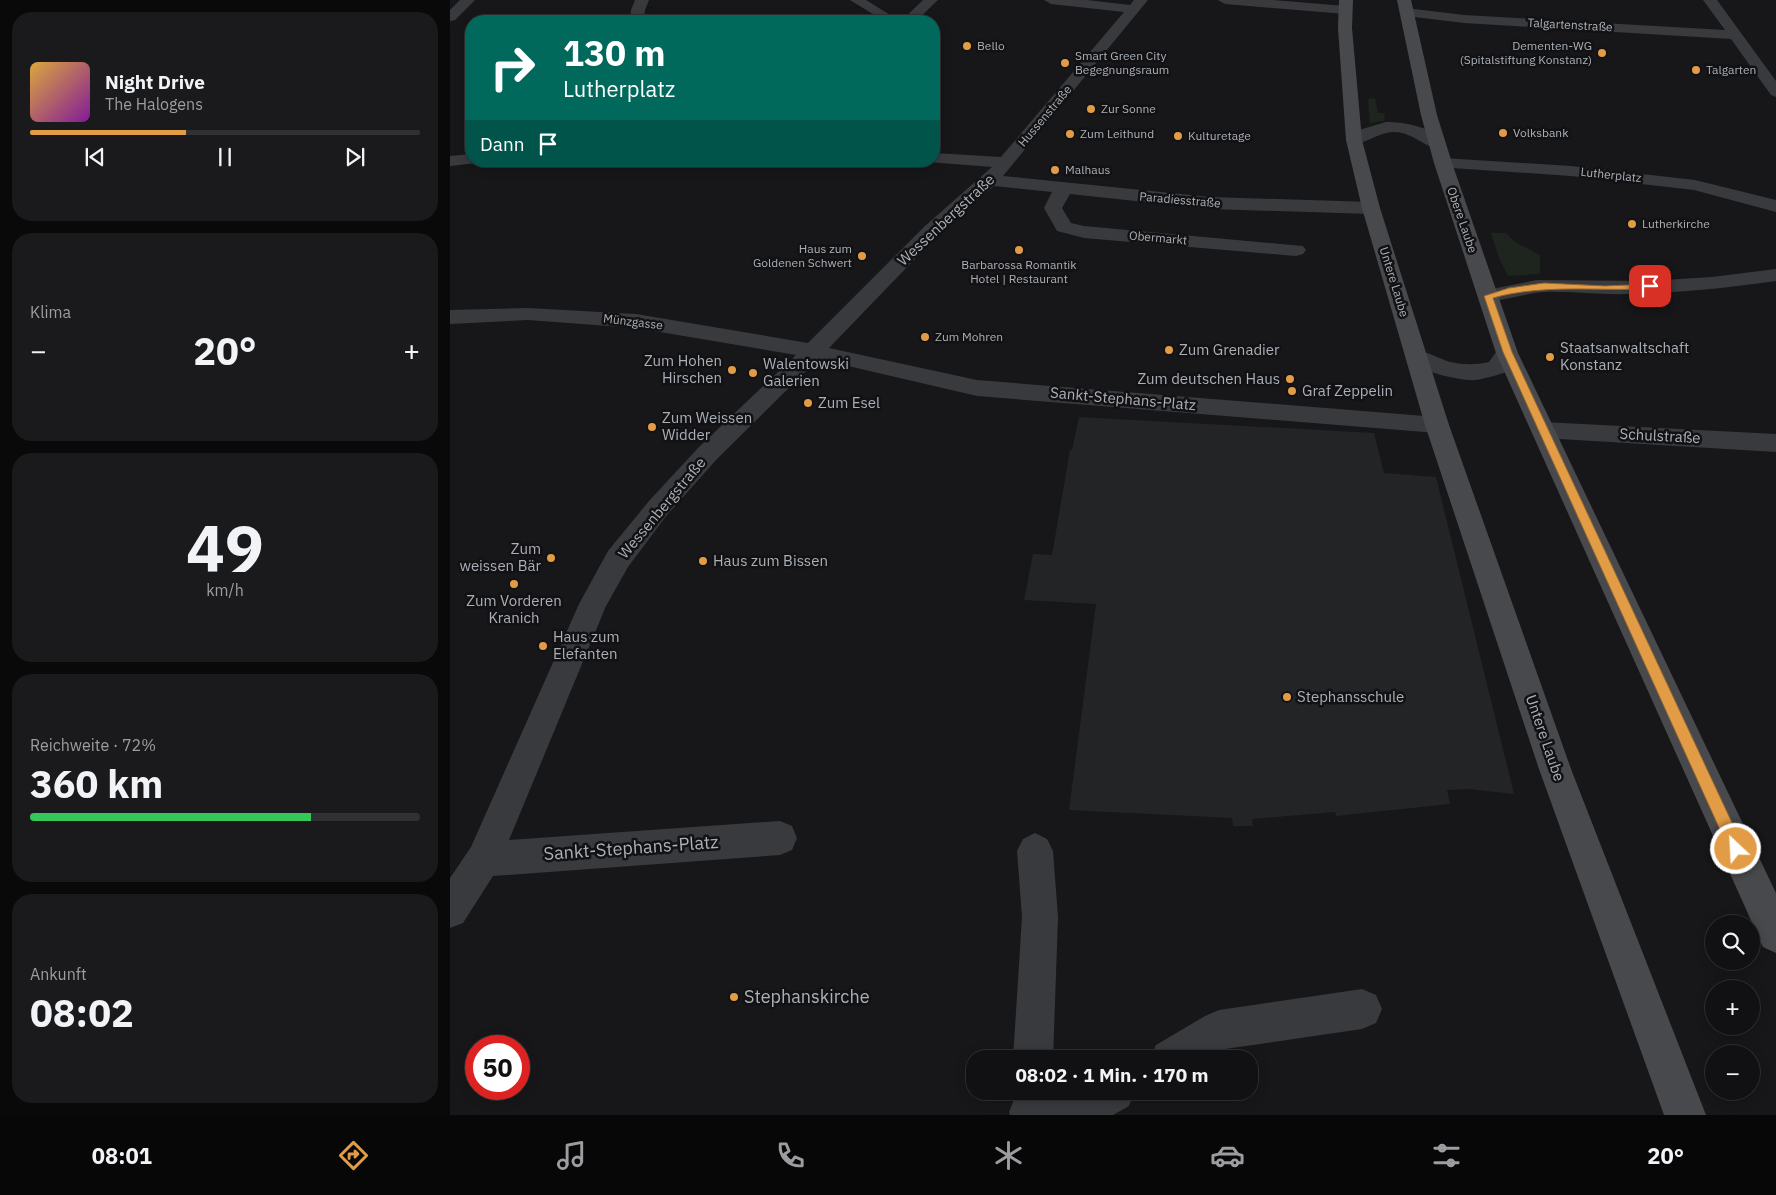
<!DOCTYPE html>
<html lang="de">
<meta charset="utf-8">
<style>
:root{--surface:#111113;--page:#1a1a1c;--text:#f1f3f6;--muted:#9c9da0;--line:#303133;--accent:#e29c46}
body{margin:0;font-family:"IBM Plex Sans",sans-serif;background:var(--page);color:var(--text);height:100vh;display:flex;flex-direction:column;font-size:19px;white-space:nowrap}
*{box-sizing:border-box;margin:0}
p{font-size:16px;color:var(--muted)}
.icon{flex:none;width:28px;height:28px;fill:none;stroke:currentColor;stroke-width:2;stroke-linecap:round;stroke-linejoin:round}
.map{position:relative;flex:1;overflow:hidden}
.drawer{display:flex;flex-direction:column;gap:12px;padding:12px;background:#09090a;width:450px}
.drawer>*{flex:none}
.guide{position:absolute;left:15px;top:15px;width:475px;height:152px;border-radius:20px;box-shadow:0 2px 12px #0003,0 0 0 1px var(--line);background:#00695c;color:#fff;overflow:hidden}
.buttons{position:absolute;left:1255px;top:915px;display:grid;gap:10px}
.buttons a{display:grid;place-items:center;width:55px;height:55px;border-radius:50%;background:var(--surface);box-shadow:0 2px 12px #0003,0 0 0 1px var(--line);font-size:25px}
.speed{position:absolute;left:15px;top:1035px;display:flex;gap:10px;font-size:25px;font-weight:700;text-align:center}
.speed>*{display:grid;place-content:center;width:65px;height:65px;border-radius:50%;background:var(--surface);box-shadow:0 2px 12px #0003,0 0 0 1px var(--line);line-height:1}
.speed .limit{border:8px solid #d22;background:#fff;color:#111}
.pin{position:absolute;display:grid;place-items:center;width:42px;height:42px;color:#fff;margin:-21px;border-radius:10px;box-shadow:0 2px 8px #0006}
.me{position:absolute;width:55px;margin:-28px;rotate:335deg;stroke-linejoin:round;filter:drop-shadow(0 0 4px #0008)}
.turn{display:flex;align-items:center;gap:18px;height:105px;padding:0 15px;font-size:22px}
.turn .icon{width:65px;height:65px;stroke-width:2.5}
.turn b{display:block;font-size:35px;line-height:42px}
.then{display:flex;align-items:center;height:48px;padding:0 15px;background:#0003;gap:10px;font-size:19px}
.big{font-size:38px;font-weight:700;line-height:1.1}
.drawer .card{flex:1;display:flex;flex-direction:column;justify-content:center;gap:8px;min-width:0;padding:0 18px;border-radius:20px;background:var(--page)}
.drawer .dial{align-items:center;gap:0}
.dial b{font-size:65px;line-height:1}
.song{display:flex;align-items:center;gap:15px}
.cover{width:60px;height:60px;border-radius:8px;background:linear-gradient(135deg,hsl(40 70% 55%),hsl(290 70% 35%))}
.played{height:5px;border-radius:2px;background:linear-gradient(90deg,var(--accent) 40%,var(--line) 40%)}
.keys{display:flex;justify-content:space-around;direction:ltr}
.heat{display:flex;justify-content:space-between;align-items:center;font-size:28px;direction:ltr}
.charge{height:8px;border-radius:4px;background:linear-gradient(90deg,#34c759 72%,var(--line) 0)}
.trip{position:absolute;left:516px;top:1050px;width:292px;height:50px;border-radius:20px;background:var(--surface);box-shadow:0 2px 12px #0003,0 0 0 1px var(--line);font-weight:700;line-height:50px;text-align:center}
.tab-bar{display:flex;height:80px;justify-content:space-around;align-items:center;background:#070708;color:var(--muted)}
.tab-bar .icon{width:35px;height:35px}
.tab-bar .on{color:var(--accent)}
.tab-bar b{font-size:22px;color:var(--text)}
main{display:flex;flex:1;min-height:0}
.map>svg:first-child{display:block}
.built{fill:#232426}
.green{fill:#1e241e}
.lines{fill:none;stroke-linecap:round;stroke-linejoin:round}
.street{fill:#393a3e;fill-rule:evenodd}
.secondary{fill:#47494d;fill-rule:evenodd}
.route{fill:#e29c46;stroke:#93652e}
.poi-dot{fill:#e29c46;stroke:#121214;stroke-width:2}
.labels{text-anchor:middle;stroke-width:5;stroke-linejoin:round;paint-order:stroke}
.far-street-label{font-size:12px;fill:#abb0b8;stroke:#121214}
.far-poi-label{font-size:12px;fill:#abb0b8;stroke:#121214;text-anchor:start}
.street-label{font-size:15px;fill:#abb0b8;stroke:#121214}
.poi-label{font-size:15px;fill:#abb0b8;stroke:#121214;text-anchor:start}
.near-street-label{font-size:18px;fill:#abb0b8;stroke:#121214}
.near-poi-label{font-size:18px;fill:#abb0b8;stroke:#121214;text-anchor:start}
</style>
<main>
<section class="drawer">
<div class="card">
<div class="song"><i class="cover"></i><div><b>Night Drive</b><p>The Halogens</p></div></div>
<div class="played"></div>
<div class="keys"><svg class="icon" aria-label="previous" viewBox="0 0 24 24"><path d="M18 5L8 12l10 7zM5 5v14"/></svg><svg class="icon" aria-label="pause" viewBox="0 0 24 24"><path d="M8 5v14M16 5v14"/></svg><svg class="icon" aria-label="next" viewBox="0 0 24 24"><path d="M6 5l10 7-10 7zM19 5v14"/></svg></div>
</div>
<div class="card"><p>Klima</p>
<div class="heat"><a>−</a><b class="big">20°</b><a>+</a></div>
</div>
<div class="card dial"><b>49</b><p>km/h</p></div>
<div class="card"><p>Reichweite · 72%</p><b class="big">360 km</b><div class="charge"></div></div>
<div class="card"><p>Ankunft</p><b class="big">08:02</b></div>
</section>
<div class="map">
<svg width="1326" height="1115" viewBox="0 0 1326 1115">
<rect width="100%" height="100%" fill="#171719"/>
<!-- built -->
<path class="built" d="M629 417 924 433 934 473 986 477 1064 794 1018 789 997 790 1000 804 886 816 885 812 802 819 803 826H783L782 818 619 810 646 604 574 600 583 554 602 555 620 450H622Z"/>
<!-- green -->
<path class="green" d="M925 98 928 113H935L934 121 920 123 918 99Z
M1041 233H1056L1065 242 1090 255V274L1058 276 1049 258Z"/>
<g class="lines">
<!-- street -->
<path class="street" d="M10 0H25L5 20 0 21V10Z
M185 0H199L195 10 194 21H180L181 10Z
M400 0H416L450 21H434Z
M473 0H488L466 21H451Z
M594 0H637L680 5 684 0H698L553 176 760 197 921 202 928 204 930 208 928 212 921 214 760 209 620 194 612 208 621 223 634 226 853 246 856 250 853 254 846 256 634 238 607 231 594 208 602 192 544 186 489 234 379 348 527 380 987 417 996 419 999 425 996 431 987 433 527 396 368 359 266 460 217 515 178 567 156 606 59 840 330 821 342 826 347 838 342 850 330 855 43 876 13 923 0 928V878L21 847 129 604 158 551 199 501 248 448 346 355 186 328 78 320 0 324V310L78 308 186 314 358 343 475 226 542 167 478 162 484 161V153L551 157 674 12 601 4Z
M768 0H823L895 6 902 10 895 14 775 4Z
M1253 0H1267L1326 81V97L1321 95 1281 39 1014 23 956 16 949 12 956 8 1014 15 1275 30Z
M936 122C955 122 984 127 996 144L994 148 988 149C972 145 961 132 944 132 927 132 912 147 898 144L896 140 909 130Z
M21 154V161H28L27 163 0 166V156Z
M993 158 1121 166 1245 180 1326 200V212L1244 190 1121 176 987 167 984 163 987 159Z
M1326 269V281C1277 288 1228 293 1178 294 1150 295 1122 291 1094 292 1076 293 1045 304 1031 300L1028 296 1031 292 1037 290 1087 280 1198 281 1262 277Z
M1057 346 1065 348 1068 353 1054 373C1043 376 1029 381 1019 380 1003 379 964 370 956 357L959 352C974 348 986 358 1000 362 1014 365 1025 365 1039 362L1049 348Z
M1093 422 1326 434V452L1093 438 1084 436 1081 430 1084 424Z
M585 833 597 839 603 851 608 917 603 1059H563L572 917 567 851 573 839Z
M912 989 926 995 932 1009 926 1023 912 1029 775 1049 759 1059H700L706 1045 755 1016 769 1010Z
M580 1091H685L679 1106 663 1115H560L559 1112 565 1097Z"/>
<!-- secondary -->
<path class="secondary" d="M889 0H903L902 28 912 140 930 208 999 425 1121 769 1256 1115H1214L1089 769 975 425 912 208 896 140 888 28Z
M947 0H961L987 115 1002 163 1068 353 1326 893V953L1313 947 1046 353 984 163 971 115Z"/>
</g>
<!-- route -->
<path class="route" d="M1094 283 1155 286 1200 284 1204 286 1200 289C1147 291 1093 284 1043 298L1062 352 1292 844 1294 849 1292 854 1286 856 1281 854 1053 352 1034 296 1059 288Z"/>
<!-- markers -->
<g class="poi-dot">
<circle cx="517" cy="46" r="5"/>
<circle cx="1152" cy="53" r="5"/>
<circle cx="615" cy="63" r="5"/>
<circle cx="1246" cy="70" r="5"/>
<circle cx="641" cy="109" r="5"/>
<circle cx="1053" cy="133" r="5"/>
<circle cx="620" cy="134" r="5"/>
<circle cx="728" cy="136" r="5"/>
<circle cx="605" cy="170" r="5"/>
<circle cx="1182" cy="224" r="5"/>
<circle cx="569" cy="250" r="5"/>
<circle cx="412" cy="256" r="5"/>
<circle cx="475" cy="337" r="5"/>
<circle cx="719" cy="350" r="5"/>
<circle cx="1100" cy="357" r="5"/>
<circle cx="282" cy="370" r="5"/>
<circle cx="303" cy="373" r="5"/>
<circle cx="840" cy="379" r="5"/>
<circle cx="842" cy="391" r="5"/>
<circle cx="358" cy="403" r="5"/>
<circle cx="202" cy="427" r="5"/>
<circle cx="101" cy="558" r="5"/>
<circle cx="253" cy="561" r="5"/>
<circle cx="64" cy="584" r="5"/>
<circle cx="93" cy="646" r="5"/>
<circle cx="837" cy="697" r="5"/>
<circle cx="284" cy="997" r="5"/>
</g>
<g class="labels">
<!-- far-street labels -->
<g class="far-street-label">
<text transform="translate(1120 25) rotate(3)" y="4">Talgartenstraße</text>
<text transform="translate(595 116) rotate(-50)" y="4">Hussenstraße</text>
<text transform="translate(1161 175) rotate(6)" y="4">Lutherplatz</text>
<text transform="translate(730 200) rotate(5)" y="4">Paradiesstraße</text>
<text transform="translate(1012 220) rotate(71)" y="4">Obere Laube</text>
<text transform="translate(708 238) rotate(5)" y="4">Obermarkt</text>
<text transform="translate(944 282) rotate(73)" y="4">Untere Laube</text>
<text transform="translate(183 322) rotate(7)" y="4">Münzgasse</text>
</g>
<!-- far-poi labels -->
<g class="far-poi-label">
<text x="527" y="50">Bello</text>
<text x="1142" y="50" text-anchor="end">Dementen-WG<tspan x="1142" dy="14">(Spitalstiftung Konstanz)</tspan></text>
<text x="625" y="60">Smart Green City<tspan x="625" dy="14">Begegnungsraum</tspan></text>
<text x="1256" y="74">Talgarten</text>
<text x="651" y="113">Zur Sonne</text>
<text x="1063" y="137">Volksbank</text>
<text x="630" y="138">Zum Leithund</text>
<text x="738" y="140">Kulturetage</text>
<text x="615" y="174">Malhaus</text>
<text x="1192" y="228">Lutherkirche</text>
<text x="402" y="253" text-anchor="end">Haus zum<tspan x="402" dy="14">Goldenen Schwert</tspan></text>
<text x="569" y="269" text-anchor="middle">Barbarossa Romantik<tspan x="569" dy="14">Hotel | Restaurant</tspan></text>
<text x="485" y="341">Zum Mohren</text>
</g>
<!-- street labels -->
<g class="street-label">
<text transform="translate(496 220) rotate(-43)" y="5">Wessenbergstraße</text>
<text transform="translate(673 399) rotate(5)" y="5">Sankt-Stephans-Platz</text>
<text transform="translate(1210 436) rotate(3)" y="5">Schulstraße</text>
<text transform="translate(212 508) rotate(-50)" y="5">Wessenbergstraße</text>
<text transform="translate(1095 738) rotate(71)" y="5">Untere Laube</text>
</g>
<!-- poi labels -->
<g class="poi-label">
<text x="1110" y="353">Staatsanwaltschaft<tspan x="1110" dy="17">Konstanz</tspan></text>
<text x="729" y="355">Zum Grenadier</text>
<text x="272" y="366" text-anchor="end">Zum Hohen<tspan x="272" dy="17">Hirschen</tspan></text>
<text x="313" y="369">Walentowski<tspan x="313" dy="17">Galerien</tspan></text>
<text x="830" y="384" text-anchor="end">Zum deutschen Haus</text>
<text x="852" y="396">Graf Zeppelin</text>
<text x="368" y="408">Zum Esel</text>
<text x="212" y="423">Zum Weissen<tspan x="212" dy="17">Widder</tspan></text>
<text x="91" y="554" text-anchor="end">Zum<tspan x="91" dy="17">weissen Bär</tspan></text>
<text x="263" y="566">Haus zum Bissen</text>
<text x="64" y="606" text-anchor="middle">Zum Vorderen<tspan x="64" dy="17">Kranich</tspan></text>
<text x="103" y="642">Haus zum<tspan x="103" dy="17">Elefanten</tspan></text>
<text x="847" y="702">Stephansschule</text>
</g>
<!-- near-street labels -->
<g class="near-street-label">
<text transform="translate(181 848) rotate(-4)" y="6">Sankt-Stephans-Platz</text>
</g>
<!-- near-poi labels -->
<g class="near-poi-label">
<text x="294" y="1003">Stephanskirche</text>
</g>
</g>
</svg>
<div class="buttons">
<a><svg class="icon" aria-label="search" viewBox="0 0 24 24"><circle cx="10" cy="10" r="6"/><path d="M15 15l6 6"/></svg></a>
<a>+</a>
<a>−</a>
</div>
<div class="speed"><div class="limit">50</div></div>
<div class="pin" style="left:1200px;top:286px;background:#d93025"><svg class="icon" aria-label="arrive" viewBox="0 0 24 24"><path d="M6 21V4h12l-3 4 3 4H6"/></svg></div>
<svg class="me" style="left:1286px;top:849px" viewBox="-20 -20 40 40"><circle r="17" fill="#e29c46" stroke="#fff" stroke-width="3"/><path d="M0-11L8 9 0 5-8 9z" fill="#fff"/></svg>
<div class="trip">08:02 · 1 Min. · 170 m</div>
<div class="guide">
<div class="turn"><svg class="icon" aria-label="right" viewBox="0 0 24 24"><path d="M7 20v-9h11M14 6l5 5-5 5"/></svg><div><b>130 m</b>Lutherplatz</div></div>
<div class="then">Dann<svg class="icon" aria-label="arrive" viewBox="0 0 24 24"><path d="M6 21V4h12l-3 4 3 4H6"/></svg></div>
</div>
</div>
</main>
<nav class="tab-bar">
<b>08:01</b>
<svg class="icon on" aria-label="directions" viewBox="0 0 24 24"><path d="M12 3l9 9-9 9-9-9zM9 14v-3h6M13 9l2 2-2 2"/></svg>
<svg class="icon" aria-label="music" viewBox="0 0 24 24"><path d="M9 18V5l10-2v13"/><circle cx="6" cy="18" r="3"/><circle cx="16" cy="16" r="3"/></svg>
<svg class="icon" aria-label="phone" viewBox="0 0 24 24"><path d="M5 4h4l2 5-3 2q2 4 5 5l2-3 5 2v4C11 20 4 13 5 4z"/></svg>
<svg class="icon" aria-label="climate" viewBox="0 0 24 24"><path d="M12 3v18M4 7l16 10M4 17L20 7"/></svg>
<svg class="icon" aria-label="car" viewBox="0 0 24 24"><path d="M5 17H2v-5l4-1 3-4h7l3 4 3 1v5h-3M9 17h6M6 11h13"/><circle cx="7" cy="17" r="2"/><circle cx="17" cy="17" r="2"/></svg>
<svg class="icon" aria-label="filters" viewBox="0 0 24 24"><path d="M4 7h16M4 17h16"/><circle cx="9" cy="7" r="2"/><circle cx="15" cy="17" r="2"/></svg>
<b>20°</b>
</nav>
